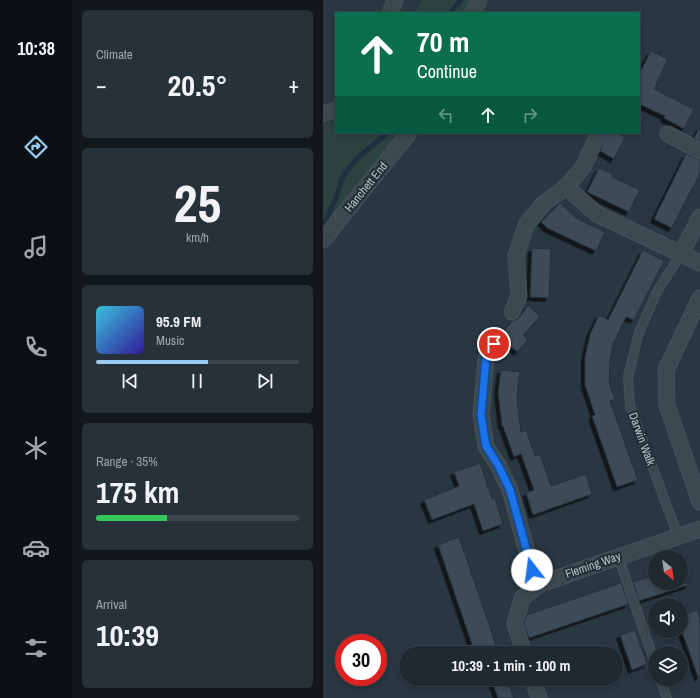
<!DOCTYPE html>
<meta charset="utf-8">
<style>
:root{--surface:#1f2931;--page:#273139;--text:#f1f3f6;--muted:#a1a6ab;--line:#3c454d;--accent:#9acaf0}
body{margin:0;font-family:"Archivo Narrow",sans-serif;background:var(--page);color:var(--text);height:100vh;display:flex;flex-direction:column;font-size:15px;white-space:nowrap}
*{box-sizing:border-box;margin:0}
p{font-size:13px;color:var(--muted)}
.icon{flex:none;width:22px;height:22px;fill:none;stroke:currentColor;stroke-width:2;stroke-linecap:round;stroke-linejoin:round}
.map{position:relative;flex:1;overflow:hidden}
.details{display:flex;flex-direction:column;gap:10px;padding:10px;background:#11171b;width:251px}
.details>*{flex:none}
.guide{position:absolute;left:12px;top:12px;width:305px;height:122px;border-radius:0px;box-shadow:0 2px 6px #0003,0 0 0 1px var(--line);background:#0b6e4f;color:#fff;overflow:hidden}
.needle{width:26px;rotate:151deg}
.controls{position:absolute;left:325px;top:550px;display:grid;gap:8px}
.controls a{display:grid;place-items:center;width:40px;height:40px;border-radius:50%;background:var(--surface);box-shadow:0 2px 6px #0003,0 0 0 1px var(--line);font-size:20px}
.speed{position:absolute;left:12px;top:634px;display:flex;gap:8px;font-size:20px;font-weight:700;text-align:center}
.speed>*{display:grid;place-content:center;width:52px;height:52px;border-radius:50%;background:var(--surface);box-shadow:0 2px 6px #0003,0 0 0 1px var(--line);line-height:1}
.speed .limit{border:6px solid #d22;background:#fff;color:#111}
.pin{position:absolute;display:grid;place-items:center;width:34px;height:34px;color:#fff;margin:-17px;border:2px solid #fff;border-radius:50%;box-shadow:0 1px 4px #0007}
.me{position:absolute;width:44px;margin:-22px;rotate:345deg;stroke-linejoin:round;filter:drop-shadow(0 0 3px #0008)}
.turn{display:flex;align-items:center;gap:14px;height:84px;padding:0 16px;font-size:18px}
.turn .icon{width:52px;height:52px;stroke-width:2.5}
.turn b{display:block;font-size:28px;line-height:34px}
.lanes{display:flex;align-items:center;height:38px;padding:0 16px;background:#0003;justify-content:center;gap:20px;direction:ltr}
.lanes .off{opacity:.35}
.big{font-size:30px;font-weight:700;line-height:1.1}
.details .tile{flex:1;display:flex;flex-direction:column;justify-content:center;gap:6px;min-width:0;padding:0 14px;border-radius:6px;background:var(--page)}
.details .dial{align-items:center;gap:0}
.dial b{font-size:52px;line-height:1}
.song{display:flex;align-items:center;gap:12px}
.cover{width:48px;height:48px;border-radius:6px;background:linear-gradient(135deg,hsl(190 70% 55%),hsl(250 70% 35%))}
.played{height:4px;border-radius:2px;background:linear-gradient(90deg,var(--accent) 55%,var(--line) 55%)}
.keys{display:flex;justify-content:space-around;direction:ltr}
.heat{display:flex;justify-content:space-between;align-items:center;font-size:22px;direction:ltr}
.charge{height:6px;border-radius:3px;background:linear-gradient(90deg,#34c759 35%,var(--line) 0)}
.trip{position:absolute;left:76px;top:646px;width:224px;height:40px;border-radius:20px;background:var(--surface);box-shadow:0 2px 6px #0003,0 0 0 1px var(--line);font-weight:700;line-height:40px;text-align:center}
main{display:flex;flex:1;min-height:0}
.dock{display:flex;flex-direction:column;width:72px;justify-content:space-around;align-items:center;background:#0c1014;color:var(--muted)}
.dock .icon{width:28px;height:28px}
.dock .selected{color:var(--accent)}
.dock b{font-size:18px;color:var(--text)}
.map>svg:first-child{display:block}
.green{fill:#2b4240}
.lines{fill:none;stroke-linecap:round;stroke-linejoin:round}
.stream{stroke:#1d303e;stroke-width:5}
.building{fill:#3c4c56;stroke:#243038;filter:url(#shadow)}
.service-casing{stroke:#47525a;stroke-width:10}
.minor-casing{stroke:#47525a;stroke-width:17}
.service{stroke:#3d4951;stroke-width:8}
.minor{stroke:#3d4951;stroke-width:15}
.route-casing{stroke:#114b97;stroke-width:10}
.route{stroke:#1a73e8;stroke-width:7}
.labels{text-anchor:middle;stroke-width:4;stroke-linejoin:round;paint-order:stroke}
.street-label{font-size:12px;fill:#bac3cb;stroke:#222e36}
</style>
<main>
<nav class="dock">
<b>10:38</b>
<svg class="icon selected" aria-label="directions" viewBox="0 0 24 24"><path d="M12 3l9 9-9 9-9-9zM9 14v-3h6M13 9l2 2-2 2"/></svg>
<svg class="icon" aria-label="music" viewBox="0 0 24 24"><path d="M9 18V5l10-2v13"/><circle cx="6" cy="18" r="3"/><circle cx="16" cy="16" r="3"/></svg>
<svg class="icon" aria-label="phone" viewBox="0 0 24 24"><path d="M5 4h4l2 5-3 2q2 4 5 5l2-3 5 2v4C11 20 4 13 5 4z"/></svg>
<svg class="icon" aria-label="climate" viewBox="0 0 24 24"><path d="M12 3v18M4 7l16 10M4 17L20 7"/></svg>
<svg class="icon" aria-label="car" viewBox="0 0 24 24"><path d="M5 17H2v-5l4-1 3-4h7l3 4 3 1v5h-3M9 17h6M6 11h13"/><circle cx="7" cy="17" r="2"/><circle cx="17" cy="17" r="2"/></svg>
<svg class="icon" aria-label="filters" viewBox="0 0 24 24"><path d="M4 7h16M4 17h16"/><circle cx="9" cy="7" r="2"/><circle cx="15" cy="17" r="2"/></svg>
</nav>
<section class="details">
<div class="tile"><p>Climate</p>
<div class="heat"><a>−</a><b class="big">20.5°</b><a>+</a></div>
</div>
<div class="tile dial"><b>25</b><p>km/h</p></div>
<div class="tile">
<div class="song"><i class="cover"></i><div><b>95.9 FM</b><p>Music</p></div></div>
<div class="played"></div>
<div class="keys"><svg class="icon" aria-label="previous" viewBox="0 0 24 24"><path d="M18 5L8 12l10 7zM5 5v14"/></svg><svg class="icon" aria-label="pause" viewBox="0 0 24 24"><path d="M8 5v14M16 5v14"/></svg><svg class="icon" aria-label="next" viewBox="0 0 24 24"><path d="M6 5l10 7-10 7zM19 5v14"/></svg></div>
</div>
<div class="tile"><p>Range · 35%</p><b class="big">175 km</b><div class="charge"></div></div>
<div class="tile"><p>Arrival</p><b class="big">10:39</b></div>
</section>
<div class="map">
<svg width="377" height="698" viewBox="0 0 377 698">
<defs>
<filter id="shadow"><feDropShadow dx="-3.5" dy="3.5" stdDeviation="0" flood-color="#0009"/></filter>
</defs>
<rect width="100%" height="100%" fill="#293741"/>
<!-- green -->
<path class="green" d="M99 0H148L142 13H92Z
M13 121V133H76L27 196 0 232V123Z"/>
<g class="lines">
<!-- stream -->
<path class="stream" d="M127 13 138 0
M0 226 13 198 20 176 34 158 65 133"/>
</g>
<!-- building -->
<path class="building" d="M328 51 345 59 331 89 371 109 361 129 341 118 342 116 316 104V74Z
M377 127V141L371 138Z
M285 133H294L302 137 291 159 277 151Z
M363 154 377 160V173L349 228 331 219Z
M276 168 290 174 289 177 317 190 306 212 264 192Z
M237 203 253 218 282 232 273 251 224 228 218 222Z
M209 248 228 249 226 298 207 297Z
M320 250 341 261 311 320 303 317 290 344 287 361 286 383 292 399 287 401 315 480 294 487 269 416 272 415 262 385V357L267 334 276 315 285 320Z
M205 305 217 317 200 335 205 340 194 352 176 336 190 321 195 319Z
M178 370 197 372 194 397 198 432 203 430 212 456 217 454 228 486 263 474 269 494 210 515 203 493 211 490 198 454 191 457 180 426H179L175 393Z
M157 463 169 499 172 498 180 524 160 531 151 504 109 520 101 500 136 486 131 472Z
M136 537 169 633 175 653H152L115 545Z
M332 575V583H365V585L316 601 310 582Z
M298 583 306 604 206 638 201 624 204 615Z
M374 610 377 618V677H375L358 629V616Z
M312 630 324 664 309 670 297 635Z
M168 679H184L191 698H175Z"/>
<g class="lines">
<!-- service casing -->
<g class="service-casing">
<path id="service" d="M355 536 307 406 305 377 316 332 335 290 358 254
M295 556 332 663
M337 679 344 698"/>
</g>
<!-- minor casing -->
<g class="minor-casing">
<path id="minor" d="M67 13 72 0
M150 13 156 0
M0 114 13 110
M345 134 377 151
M243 187 274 214 377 263
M0 240 86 133
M358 254 377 217
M377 298 343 370 344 405 377 502
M189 312 196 296 193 256 203 225 221 203 243 187 260 167 276 133
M171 344 163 359 158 415 163 446 175 465 187 490 209 570 217 584
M201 653 192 624 199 598 217 584 377 529
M210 679 216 698"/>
</g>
<!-- service -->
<use href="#service" class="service"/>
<!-- minor -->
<use href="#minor" class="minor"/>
</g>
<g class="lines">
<!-- route casing -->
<g class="route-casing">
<path id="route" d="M171 344 163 359 158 415 163 446 175 465 187 490 209 570"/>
</g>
<!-- route -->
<use href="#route" class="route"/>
</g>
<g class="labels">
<!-- street labels -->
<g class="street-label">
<text transform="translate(43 187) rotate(-51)" y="4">Hanchett End</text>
<text transform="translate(319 439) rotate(70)" y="4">Darwin Walk</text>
<text transform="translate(270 565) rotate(-19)" y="4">Fleming Way</text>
</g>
</g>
</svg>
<div class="controls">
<a><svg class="needle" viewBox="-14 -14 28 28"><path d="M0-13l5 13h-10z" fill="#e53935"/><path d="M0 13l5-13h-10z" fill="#a1a6ab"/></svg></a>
<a><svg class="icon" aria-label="sound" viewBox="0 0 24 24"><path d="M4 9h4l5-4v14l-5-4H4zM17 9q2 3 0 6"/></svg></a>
<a><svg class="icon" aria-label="layers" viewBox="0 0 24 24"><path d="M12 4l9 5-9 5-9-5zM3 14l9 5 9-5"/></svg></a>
</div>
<div class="speed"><div class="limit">30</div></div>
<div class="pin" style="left:171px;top:344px;background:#d93025"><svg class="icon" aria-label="arrive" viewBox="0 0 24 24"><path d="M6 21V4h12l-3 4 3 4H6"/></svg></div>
<svg class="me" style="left:209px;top:570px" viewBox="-20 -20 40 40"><circle r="19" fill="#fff"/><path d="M0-13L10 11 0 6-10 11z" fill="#1a73e8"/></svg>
<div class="trip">10:39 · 1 min · 100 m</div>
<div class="guide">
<div class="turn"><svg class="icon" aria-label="ahead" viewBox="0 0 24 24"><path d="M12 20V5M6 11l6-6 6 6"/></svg><div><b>70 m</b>Continue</div></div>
<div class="lanes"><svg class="icon off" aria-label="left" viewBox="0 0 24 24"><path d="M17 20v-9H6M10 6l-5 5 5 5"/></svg><svg class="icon" aria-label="ahead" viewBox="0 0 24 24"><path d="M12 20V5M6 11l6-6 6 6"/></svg><svg class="icon off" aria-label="right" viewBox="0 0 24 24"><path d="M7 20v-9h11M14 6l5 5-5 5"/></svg></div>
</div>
</div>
</main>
